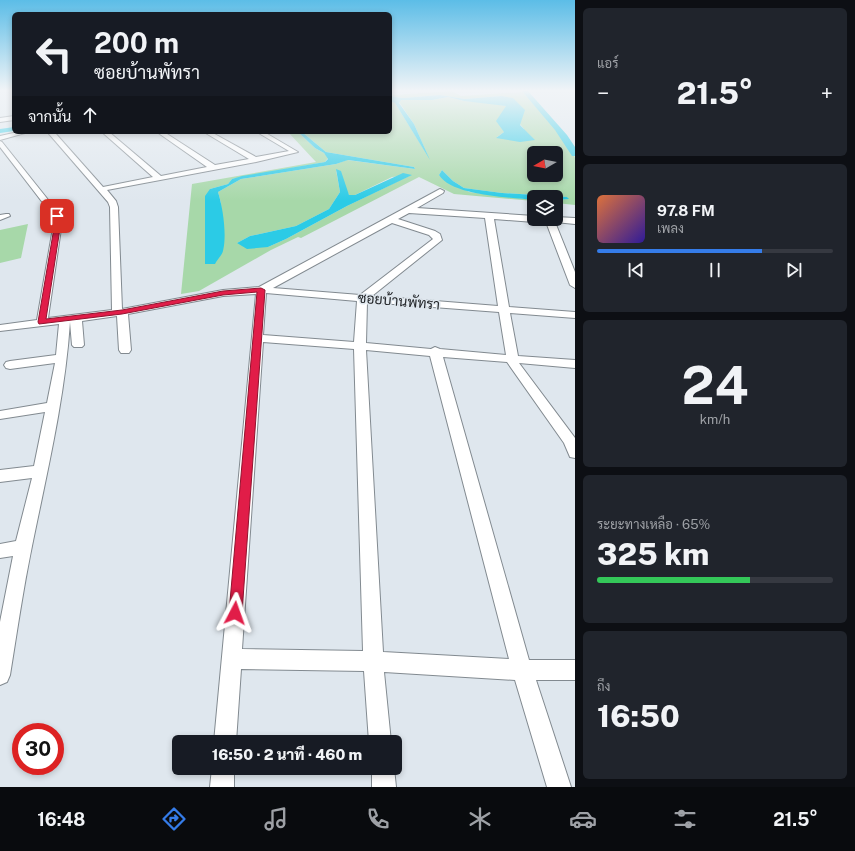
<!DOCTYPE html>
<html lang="th">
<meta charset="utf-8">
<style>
:root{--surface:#171b24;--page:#20242c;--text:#f1f3f6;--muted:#9ea1a6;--line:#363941;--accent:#357ce9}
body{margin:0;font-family:"Public Sans",Sarabun,sans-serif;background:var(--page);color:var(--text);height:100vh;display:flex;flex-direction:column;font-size:15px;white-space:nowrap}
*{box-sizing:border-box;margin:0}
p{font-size:13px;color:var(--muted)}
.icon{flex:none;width:22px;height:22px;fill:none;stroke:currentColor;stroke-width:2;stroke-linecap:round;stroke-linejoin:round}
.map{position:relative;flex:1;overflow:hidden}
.details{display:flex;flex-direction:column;gap:8px;padding:8px;background:#0d0f14;width:280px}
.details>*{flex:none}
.hud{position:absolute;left:12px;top:12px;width:380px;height:122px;border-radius:6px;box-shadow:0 2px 6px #0003;background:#171b24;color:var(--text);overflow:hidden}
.needle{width:26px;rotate:261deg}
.tools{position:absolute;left:527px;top:146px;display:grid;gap:8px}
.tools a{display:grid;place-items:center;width:36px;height:36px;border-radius:6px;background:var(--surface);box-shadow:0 2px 6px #0003;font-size:20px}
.speed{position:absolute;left:12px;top:723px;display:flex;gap:8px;font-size:20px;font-weight:700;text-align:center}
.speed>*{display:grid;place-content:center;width:52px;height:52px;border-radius:50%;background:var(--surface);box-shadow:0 2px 6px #0003;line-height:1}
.speed .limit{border:6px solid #d22;background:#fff;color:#111}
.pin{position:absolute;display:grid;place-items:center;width:34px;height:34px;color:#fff;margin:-17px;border-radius:8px;box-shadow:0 2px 6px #0006}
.me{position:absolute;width:44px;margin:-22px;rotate:4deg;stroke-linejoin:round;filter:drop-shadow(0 0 3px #0008)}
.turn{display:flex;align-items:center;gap:14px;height:84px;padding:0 16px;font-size:18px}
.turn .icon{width:52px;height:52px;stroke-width:2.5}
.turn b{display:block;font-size:28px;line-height:34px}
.then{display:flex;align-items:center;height:38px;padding:0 16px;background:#0003;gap:8px;font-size:15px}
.big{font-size:30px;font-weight:800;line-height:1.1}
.details .widget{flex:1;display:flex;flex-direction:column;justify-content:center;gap:6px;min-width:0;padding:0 14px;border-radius:6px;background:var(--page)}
.details .dial{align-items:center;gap:0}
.dial b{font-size:52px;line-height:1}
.song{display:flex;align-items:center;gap:12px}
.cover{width:48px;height:48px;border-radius:6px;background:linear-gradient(135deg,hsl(20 70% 55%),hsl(250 70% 35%))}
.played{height:4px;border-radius:2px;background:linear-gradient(90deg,var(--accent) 70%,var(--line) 70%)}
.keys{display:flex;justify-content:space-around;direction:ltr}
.heat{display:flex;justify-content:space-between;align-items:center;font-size:22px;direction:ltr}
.charge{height:6px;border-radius:3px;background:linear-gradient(90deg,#34c759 65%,var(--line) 0)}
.trip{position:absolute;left:172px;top:735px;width:230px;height:40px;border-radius:6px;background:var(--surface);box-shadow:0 2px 6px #0003;font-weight:800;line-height:40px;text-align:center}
.menu{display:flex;height:64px;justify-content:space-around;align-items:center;background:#090b0e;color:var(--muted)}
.menu .icon{width:28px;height:28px}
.menu .on{color:var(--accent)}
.menu b{font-size:18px;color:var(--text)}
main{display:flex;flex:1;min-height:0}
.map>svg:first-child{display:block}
.green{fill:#a7d8a9;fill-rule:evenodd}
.water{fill:#2bcbe6}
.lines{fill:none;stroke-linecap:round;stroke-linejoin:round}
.canal{fill:#2bcbe6;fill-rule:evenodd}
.minor-casing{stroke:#828a90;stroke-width:2}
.minor{fill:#fff;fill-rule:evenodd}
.route{fill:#e11d48;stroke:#92132f}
.labels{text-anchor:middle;stroke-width:3;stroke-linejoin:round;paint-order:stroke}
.street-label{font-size:14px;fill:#202326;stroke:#dfe7ee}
</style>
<main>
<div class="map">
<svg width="575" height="787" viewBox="0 0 575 787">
<rect width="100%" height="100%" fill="#dfe7ee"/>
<!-- green -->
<path class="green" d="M452 91 461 96 523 92C539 110 568 134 575 158 575 169 575 193 575 205L556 203V200L568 199 567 197 502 193 464 188 453 181 442 170 439 175 469 192 534 200V201L454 194 419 177 301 238 298 237 271 250 199 291 181 294 192 184 316 162 288 132H298L315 148 324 153 328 158 325 162 232 179 228 184 210 189 223 252 221 203 218 192 241 179 336 164 347 160 415 169 414 167 326 152 302 132H390V101L395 103 428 156 414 124 399 102 401 100H432L448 97 464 101 489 103 506 106 504 132 497 137 524 129 520 124 524 110 501 96 465 99 440 95 403 98 390 96V92L394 95ZM534 153H556V175H534ZM336 170 349 195H355L392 177 411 175 347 206 286 239 268 247 237 243 250 236 296 226 329 209 340 192Z
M28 224 21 258 0 263V230Z"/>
<!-- water -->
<path class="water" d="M440 95 465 99 501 96 513 98 525 110 520 125 535 140 520 142 496 138 504 132 496 121 506 106 464 101 448 97 432 100H401L399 103 414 124 430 160 395 103 390 101V96L403 98Z
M298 132H302L326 152 414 167 415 169 348 160 336 164 241 179 218 192C223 208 227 235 223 251 222 255 217 260 215 264H205V196L210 189 228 184 232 179 242 176 325 162 328 159 324 153 315 148Z
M336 169 341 171 349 195H355L403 173 412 175 347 206 286 239 268 247 247 249 237 243 250 236 296 226 329 209 340 192Z
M442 170 453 181 464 188 502 193 567 197 569 199 556 200V197H534V200C510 197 452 196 439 175Z"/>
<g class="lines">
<!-- canal -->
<path class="canal" d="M522 91H528L567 135 575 147V156H572L555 130Z
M14 127V131L0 133V129Z"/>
<!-- minor casing -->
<g class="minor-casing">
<path id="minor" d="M14 116V120L0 122V118Z
M18 132 25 133 0 140V136Z
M51 132H58L56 134 103 187 153 177 102 132H109L161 176 207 167 157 132H164L215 165 249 159 204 132H211L256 157 289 151 257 132H264L298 152 256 162 107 190 116 201 118 207 122 309 223 290 259 287 440 189 444 191 443 193 417 208 534 216V219H538L534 222 494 219 509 307 575 312V318L510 313 518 356 575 360V368L519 363 575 438V458L570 457 564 443 507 362 443 357 529 660H575V680H536L571 787H547L515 680 384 672 391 742H369L364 671 241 669 236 742H214L256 294 223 296 128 314 131 350 129 353H121L119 350 117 316 82 321 84 345 82 347H74L72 345 70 322C65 398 47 472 32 546 23 589 17 632 10 675L7 682 0 685V622L13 556 0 558V544L16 541 32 478 0 482V470L34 466 45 412 0 419V411L47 403 55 363 10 369 6 368 4 365 6 362 10 361 56 355 59 324 0 331V325L37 320 54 222 53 216 0 147V141L2 142 61 216 62 222 48 318 112 310 110 207 108 202 50 135 49 134ZM409 213 485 218 498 306 372 296 442 240 440 234 435 231 398 219ZM392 223 429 235 433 239 360 295 273 288ZM266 293 357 301 354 342 263 335ZM367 302 499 312 506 355 440 349 435 347 431 349 366 343ZM263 342 354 349 363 651 242 649ZM366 350 430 356 509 659 383 652Z
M6 214H9L10 216 0 220V215Z
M556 217 575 218V224L555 222 575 272V288L570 285 546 222 540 221 539 219H556Z
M212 768H234V787H210Z
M372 768H394L396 787H372Z"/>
</g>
<!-- minor -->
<use href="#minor" class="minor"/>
</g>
<!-- sky -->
<linearGradient id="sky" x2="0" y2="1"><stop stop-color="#5cbde7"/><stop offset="0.45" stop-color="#f1f4f7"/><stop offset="1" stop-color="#f1f4f7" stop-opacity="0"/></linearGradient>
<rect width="575" height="201" fill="url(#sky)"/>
<!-- route -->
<path class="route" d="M55 215H59L61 222 46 319 122 310 223 291 261 288 265 290 242 613 240 618 235 619 231 618 229 613 257 292 223 295 122 314 39 324 38 322 55 222Z"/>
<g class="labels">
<!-- street labels -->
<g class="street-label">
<text transform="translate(399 301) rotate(5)" y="5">ซอยบ้านพัทรา</text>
</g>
</g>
</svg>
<div class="tools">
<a><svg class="needle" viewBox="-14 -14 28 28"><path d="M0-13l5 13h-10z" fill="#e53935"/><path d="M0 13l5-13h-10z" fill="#9ea1a6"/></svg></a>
<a><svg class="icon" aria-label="layers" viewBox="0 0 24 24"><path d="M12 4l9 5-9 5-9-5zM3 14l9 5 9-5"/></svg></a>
</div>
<div class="speed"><div class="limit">30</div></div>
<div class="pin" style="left:57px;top:216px;background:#d93025"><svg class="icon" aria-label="arrive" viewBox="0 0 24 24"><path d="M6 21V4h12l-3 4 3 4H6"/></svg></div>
<svg class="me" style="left:235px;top:613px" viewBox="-20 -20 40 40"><path d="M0-17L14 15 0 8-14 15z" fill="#e11d48" stroke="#fff" stroke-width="4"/></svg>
<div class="trip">16:50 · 2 นาที · 460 m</div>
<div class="hud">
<div class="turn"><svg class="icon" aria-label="left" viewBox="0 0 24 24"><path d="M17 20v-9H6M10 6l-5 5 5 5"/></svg><div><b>200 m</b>ซอยบ้านพัทรา</div></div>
<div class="then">จากนั้น<svg class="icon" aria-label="ahead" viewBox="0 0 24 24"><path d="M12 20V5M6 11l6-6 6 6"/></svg></div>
</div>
</div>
<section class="details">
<div class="widget"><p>แอร์</p>
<div class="heat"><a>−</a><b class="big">21.5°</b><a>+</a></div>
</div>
<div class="widget">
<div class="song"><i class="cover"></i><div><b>97.8 FM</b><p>เพลง</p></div></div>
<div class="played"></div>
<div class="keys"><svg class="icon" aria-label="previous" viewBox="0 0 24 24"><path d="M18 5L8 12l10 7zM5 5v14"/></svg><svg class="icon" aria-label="pause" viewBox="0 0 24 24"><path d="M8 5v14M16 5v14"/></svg><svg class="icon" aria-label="next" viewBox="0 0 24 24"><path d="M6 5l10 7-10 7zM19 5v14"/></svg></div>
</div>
<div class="widget dial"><b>24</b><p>km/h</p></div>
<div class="widget"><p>ระยะทางเหลือ · 65%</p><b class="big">325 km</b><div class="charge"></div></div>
<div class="widget"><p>ถึง</p><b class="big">16:50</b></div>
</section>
</main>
<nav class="menu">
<b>16:48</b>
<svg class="icon on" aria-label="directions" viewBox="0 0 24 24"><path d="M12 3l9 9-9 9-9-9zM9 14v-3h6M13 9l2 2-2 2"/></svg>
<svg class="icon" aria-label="music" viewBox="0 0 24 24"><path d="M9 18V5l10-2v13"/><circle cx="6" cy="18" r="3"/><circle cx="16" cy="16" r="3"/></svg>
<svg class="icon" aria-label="phone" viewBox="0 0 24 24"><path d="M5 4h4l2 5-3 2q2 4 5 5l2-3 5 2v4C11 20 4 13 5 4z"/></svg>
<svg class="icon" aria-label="climate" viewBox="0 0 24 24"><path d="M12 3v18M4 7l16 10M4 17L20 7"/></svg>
<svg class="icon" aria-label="car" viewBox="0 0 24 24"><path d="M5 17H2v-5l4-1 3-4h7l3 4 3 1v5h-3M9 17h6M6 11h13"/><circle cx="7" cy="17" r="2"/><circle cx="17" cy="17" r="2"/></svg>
<svg class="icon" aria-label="filters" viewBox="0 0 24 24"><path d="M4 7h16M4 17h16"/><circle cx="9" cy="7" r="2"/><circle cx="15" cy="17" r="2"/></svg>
<b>21.5°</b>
</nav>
